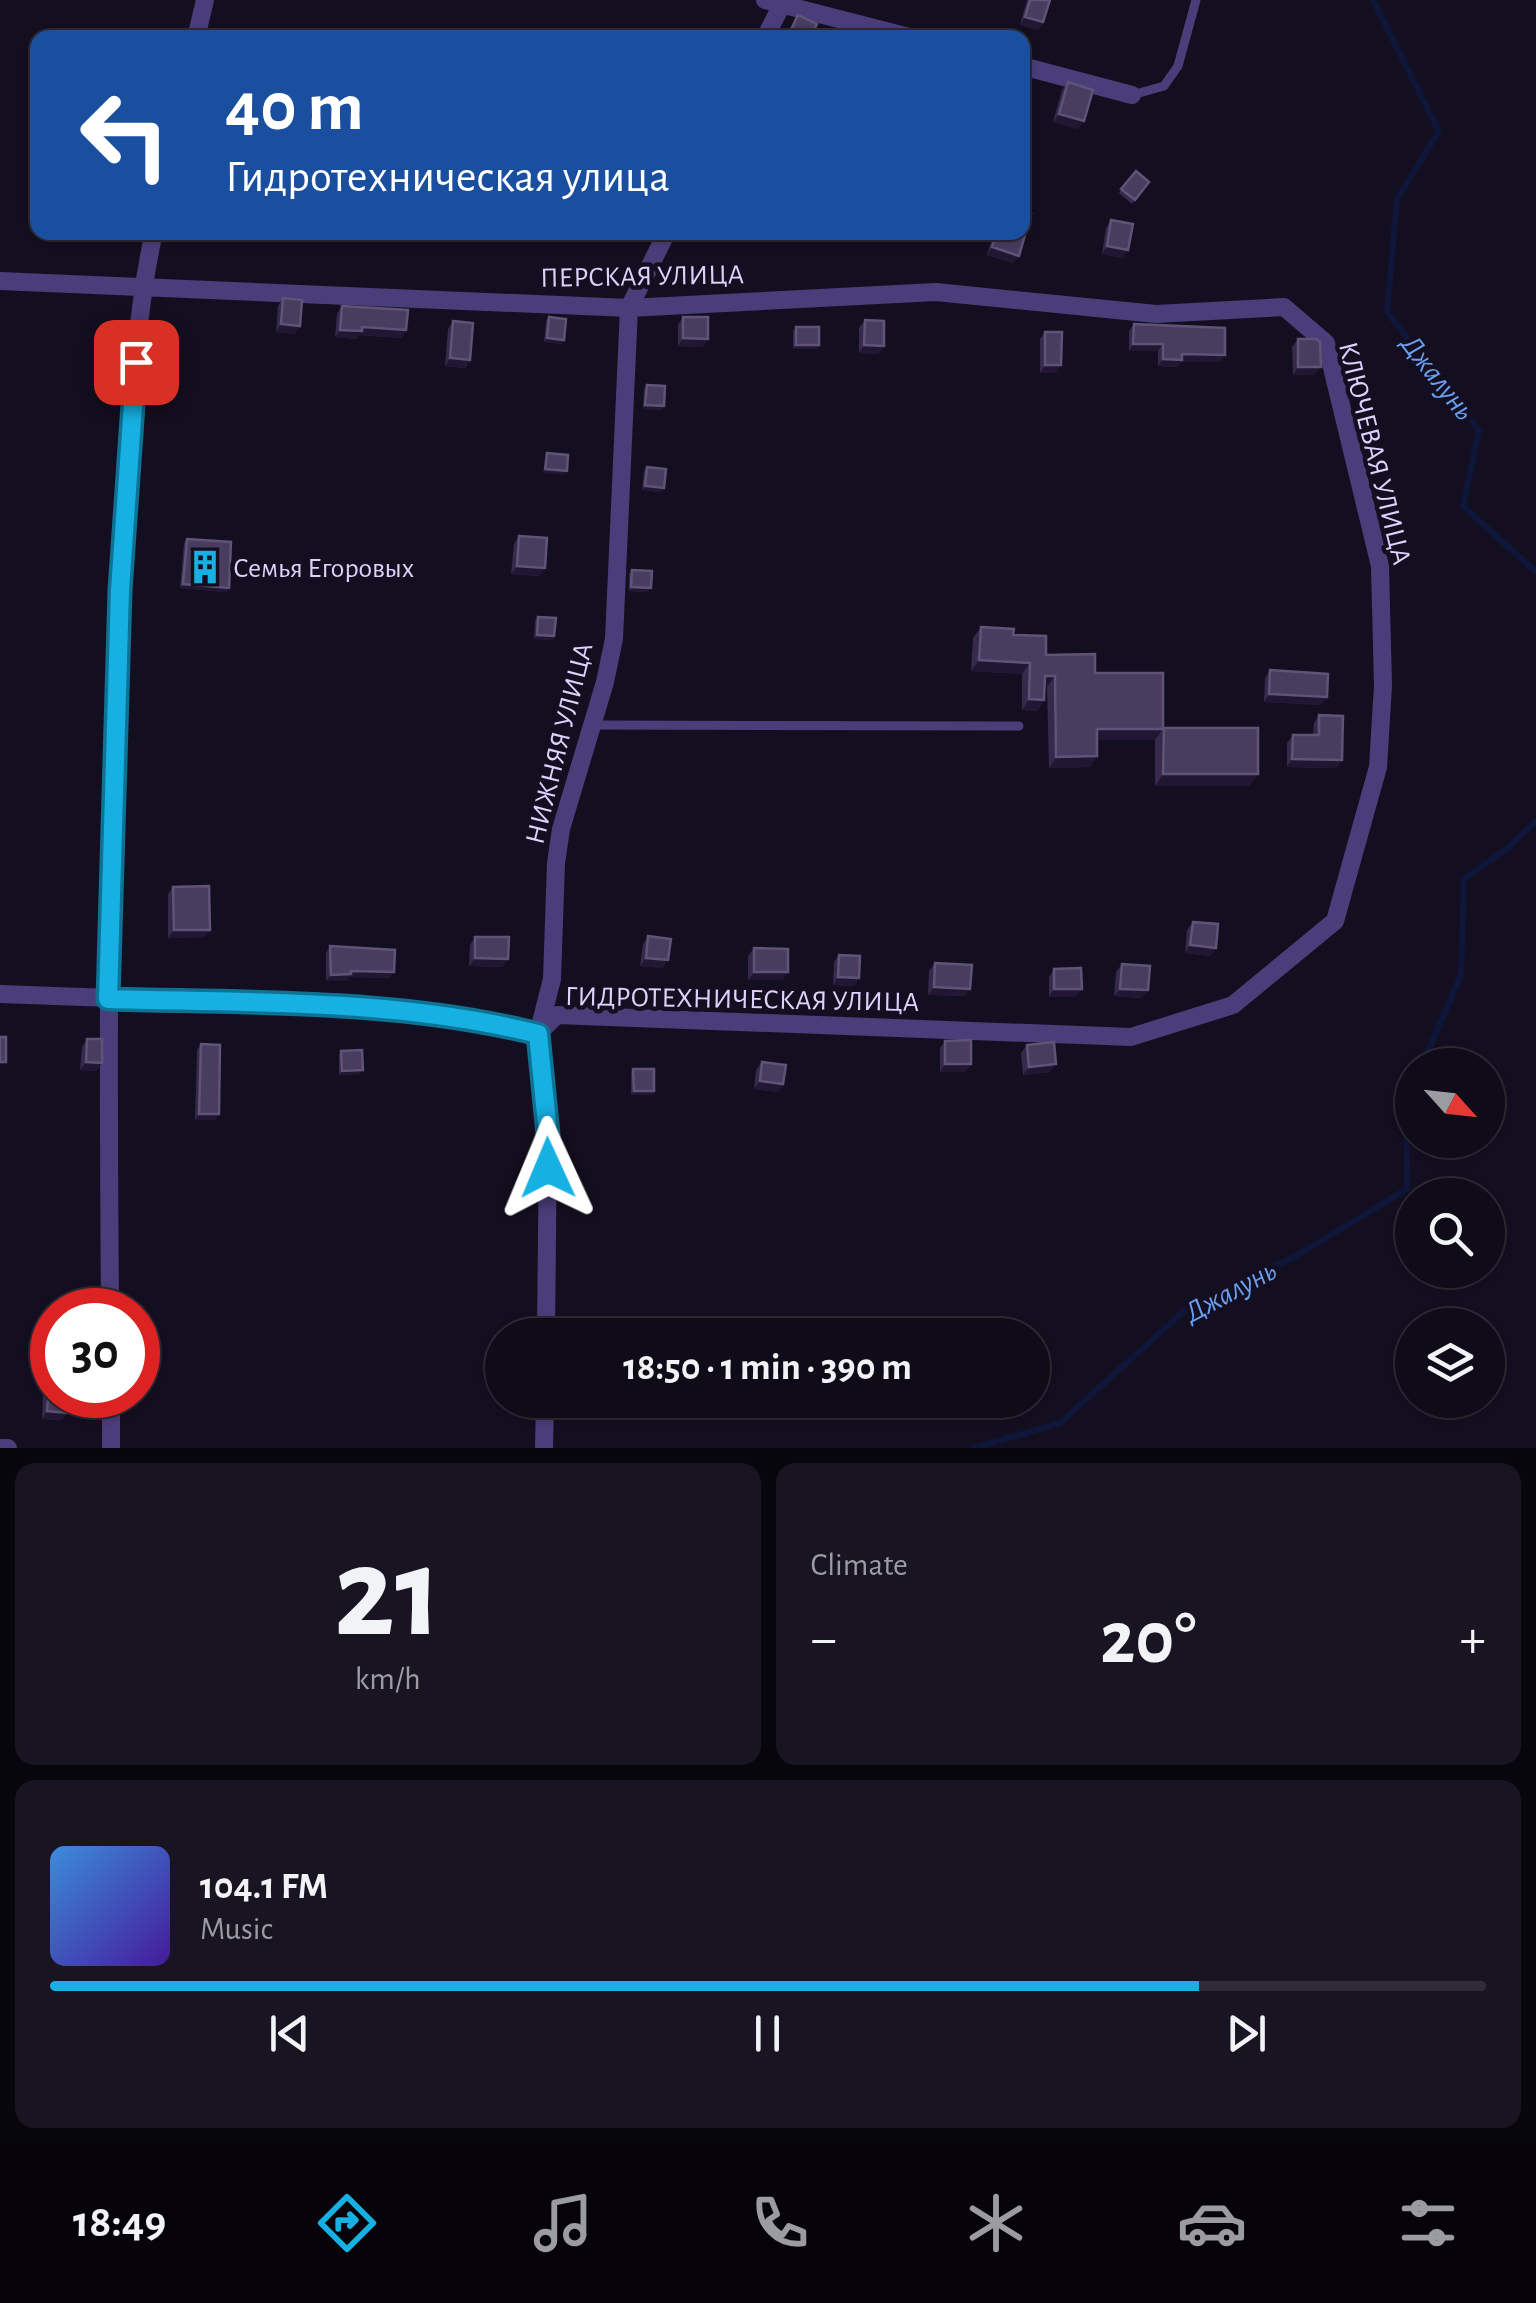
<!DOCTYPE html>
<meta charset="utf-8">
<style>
:root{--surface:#0f0b18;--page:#181421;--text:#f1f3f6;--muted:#9b9ba2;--line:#2f2b37;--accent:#16b0e3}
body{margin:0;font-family:"Alegreya Sans",sans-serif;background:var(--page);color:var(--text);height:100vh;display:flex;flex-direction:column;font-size:38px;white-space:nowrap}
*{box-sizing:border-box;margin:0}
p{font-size:32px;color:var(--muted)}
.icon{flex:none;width:55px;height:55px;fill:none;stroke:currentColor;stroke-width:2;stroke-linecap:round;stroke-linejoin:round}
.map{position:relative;height:1448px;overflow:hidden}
.side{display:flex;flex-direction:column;gap:15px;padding:15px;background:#08060d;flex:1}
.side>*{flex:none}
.hud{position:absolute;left:30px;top:30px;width:1000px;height:210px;border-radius:20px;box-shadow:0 2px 8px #0004,0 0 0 2px var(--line);background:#1a4fa0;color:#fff;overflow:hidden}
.needle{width:65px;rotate:117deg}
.tools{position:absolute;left:1395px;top:1048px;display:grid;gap:20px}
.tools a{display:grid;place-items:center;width:110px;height:110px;border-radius:50%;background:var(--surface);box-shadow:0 2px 8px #0004,0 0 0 2px var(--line);font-size:50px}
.speed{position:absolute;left:30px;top:1288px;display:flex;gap:20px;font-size:50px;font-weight:700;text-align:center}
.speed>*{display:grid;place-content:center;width:130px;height:130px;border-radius:50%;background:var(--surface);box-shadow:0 2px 8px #0004,0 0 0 2px var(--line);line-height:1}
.speed .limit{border:15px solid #d22;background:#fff;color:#111}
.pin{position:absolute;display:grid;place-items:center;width:85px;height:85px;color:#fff;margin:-42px;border-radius:20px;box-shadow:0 5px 15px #0006}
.me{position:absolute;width:110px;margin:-55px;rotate:359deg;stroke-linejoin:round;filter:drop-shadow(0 0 8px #0008)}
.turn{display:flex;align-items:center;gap:35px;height:210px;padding:0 30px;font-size:45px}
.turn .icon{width:130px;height:130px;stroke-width:2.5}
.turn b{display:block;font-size:70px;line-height:85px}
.big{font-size:75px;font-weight:700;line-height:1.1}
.side .tile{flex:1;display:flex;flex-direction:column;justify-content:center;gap:15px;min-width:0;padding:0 35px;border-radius:20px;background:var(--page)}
.side .dial{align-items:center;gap:0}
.dial b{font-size:130px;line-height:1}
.song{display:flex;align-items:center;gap:30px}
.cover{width:120px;height:120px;border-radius:15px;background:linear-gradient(135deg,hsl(210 70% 55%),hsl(260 70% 35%))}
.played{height:10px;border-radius:5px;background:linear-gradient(90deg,var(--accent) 80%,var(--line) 80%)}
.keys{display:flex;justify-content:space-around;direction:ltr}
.heat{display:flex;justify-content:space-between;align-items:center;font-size:55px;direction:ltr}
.side .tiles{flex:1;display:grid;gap:15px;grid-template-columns:1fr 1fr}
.tile:last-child{grid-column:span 2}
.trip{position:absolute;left:485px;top:1318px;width:565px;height:100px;border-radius:50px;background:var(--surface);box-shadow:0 2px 8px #0004,0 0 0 2px var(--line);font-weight:700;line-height:100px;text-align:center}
.tab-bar{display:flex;height:160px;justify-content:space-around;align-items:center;background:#06040a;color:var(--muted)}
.tab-bar .icon{width:70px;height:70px}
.tab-bar .on{color:var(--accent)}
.tab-bar b{font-size:45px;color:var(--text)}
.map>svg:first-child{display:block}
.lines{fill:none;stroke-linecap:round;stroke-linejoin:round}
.stream{stroke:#0e173a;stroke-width:6}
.lane{stroke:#4a3e7a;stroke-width:9}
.street{stroke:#4a3e7a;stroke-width:18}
.wall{fill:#362a4c}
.shaded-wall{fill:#211733}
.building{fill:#483c5f;stroke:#5f5377;stroke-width:2.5}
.route-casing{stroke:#0e7294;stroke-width:25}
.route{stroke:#16b0e3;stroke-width:18}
.labels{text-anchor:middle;stroke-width:9;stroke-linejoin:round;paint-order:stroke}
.street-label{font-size:28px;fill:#ddd2fb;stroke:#140f20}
.poi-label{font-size:28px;fill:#ddd2fb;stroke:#140f20;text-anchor:start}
.water-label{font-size:30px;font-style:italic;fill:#6a9ef1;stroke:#140f20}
</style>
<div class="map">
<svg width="1536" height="1448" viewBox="0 0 1536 1448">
<rect width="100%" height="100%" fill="#140f20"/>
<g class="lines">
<!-- stream -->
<path class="stream" d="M1373 0 1439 131 1397 199 1387 312 1479 431 1463 506 1536 572
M1422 1065 1461 975 1464 879 1508 848 1536 821
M974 1448 1060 1423 1192 1304 1294 1257 1407 1189 1406 1103 1412 1088"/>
<!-- lane -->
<path class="lane" d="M1132 95 1164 86 1178 66 1196 0
M592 725 1019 726"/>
<!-- street -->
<path class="street" d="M765 0 913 38
M196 38 205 0
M765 38 784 0
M1022 66 1132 95
M0 281 629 308 936 292 1156 314 1284 307 1326 343 1380 566 1383 686 1378 767 1335 921 1233 1005 1131 1037 557 1015 538 1034
M0 994 336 1006 481 1020 538 1034
M110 1310C108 1047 106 782 125 520 132 424 133 326 154 232
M546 1335 548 1134 538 1034 552 979 556 863 561 829 605 682 614 639 629 308 667 232
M111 1395V1448
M0 1448H8
M544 1448 545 1400"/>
</g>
<!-- wall -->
<path class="wall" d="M1027 0H1050L1043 22 1038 30 1020 25Z
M1068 82 1084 121 1078 129 1053 122 1062 90Z
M1136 171 1149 182 1132 204 1119 193Z
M1111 220 1123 258 1102 254 1106 228Z
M994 232H1022L1013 263 987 255Z
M283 298 295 334 276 332 278 306Z
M342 306 406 330 401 338 359 335 356 339 335 337 337 314Z
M549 317 564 340 561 344 544 342 546 321Z
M683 317 708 339 702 347 678 346V325Z
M865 320 884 346 878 354 859 353V328Z
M453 321 470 360 465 368 445 366 448 329Z
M1134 324 1220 362H1181L1177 367 1158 366V351H1129V331Z
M796 327 819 345 817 349H793V331Z
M1045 332 1056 373H1040V339Z
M1298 339 1315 375H1293L1292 347Z
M647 385 664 406 661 410 643 409 644 389Z
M647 467 664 488 662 492 642 490 644 471Z
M519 536 545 568 539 576 511 574 514 544Z
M187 539 229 588 226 592 180 588 184 543Z
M632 570 648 592 629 591V574Z
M538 617 554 636 552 640 534 639 535 621Z
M981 627 1013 635 1046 655 1095 673 1163 729 1250 786H1155V740H1097V756L1090 767 1049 768 1047 687H1045L1044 700 1037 711 1022 710V674L971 671 973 638Z
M1270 670 1321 705 1264 702 1265 678Z
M1319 715 1337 768 1287 767V743L1293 735H1313L1314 723Z
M173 887 205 937 168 938V894Z
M1193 922 1216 948 1210 956 1185 953 1187 930Z
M648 936 663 968 640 966 643 944Z
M475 937 503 967 469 966 470 945Z
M330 946 390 978 349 977 347 981H326V953Z
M754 948 788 972 782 980H748V956Z
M839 955 859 978 854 986 833 985 834 962Z
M935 963 965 996 928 995 929 971Z
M1122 964 1142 998 1114 996 1116 972Z
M1054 969 1076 997H1049V977Z
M87 1039 102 1063 96 1071 80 1070 82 1047Z
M945 1041 971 1064 965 1072H940V1048Z
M201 1044 219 1114 215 1120H195L197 1050Z
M1027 1045 1050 1072 1023 1075 1021 1053Z
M341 1051 360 1074 339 1075V1055Z
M762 1062 783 1084 778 1092 754 1089 756 1070Z
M633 1069 654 1091 652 1095H631V1073Z
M49 1388 62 1420 42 1419 43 1396Z"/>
<!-- shaded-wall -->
<path class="shaded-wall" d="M1025 17 1043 22 1038 30 1020 25Z
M1059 114 1084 121 1078 129 1053 122Z
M440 232 463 234 457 242 434 240Z
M533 237 555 238 552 242 531 241Z
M1107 246 1128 250 1123 258 1102 254Z
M992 247 1019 256 1013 263 987 255Z
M281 324 300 326 295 334 276 332Z
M362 327 406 330 401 338 359 335 356 339 335 337 340 330Z
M547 338 564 340 561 344 544 342Z
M683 338 708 339 702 347 678 346Z
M1133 344H1163L1158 351H1129Z
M796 345H819L817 349H793Z
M864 345 884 346 878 354 859 353Z
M1182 354 1225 355 1220 362H1181L1177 367 1158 366 1163 359Z
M450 358 470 360 465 368 445 366Z
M1045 365H1061L1056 373H1040Z
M1298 367H1321L1315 375H1293Z
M645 405 664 406 661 410 643 409Z
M545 469 567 471 564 475 542 473Z
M645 486 664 488 662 492 642 490Z
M517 566 545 568 539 576 511 574Z
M183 584 229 588 226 592 180 588Z
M631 587 651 588 648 592 629 591Z
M537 635 554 636 552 640 534 639Z
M979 660 1030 663 1022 674 971 671Z
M1045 676H1055L1047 687H1037Z
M1269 694 1327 697 1321 705 1264 702Z
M1029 699 1044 700 1037 711 1022 710Z
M1097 729H1163L1155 740H1089Z
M1097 756 1090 767 1049 768 1056 757Z
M1292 759 1342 760 1337 768 1287 767Z
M1163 774H1258L1250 786H1155Z
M174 930H210L205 937 168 938Z
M1190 945 1216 948 1210 956 1185 953Z
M475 958 508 959 503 967 469 966Z
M646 958 668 960 663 968 640 966Z
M351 971 394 972 390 978 349 977 347 981H326L331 975Z
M754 972H788L782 980H748Z
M838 977 859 978 854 986 833 985Z
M934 987 970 989 965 996 928 995Z
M1054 989H1082L1076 997H1049Z
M1120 989 1148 990 1142 998 1114 996Z
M86 1062 102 1063 96 1071 80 1070Z
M945 1064H971L965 1072H940Z
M1056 1064 1050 1072 1023 1075 1029 1067Z
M363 1070 360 1074 339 1075 342 1071Z
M760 1081 783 1084 778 1092 754 1089Z
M634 1091H654L652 1095H631Z
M199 1114H219L215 1120H195Z
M47 1411 68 1413 62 1420 42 1419Z"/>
<!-- building -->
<path class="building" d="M1030 0H1050L1043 22 1025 17Z
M798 15 817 24 810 38H787Z
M1022 77 1029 79 1022 100Z
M1068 82 1093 90 1084 121 1059 114Z
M1136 171 1149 182 1135 200 1121 189Z
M1022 212 1031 214 1019 256 992 247 997 232H1022Z
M1111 220 1133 224 1128 250 1107 246Z
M534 232H556L555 238 533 237Z
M283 298 302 300 300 326 281 324Z
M342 306 408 310 406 330 362 327V331L340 330Z
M549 317 566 319 564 340 547 338Z
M683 317H708V339L683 338Z
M865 320 884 321V346L864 345Z
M453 321 473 323 470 360 450 358Z
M1134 324 1225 328V355L1182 354V360L1163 359V344H1133Z
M796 327H819V345H796Z
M1045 332H1062L1061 365H1045Z
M1298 339H1316L1320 342 1321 367H1298Z
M647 385 665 386 664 406 645 405Z
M547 453 568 455 567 471 545 469Z
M647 467 666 469 664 488 645 486Z
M519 536 547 538 545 568 517 566Z
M187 539 231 542 229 588 183 584Z
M632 570 652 571 651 588 631 587Z
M538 617 556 618 554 636 537 635Z
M981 627 1014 629 1013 635 1046 636V655L1095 654V673H1163V729H1097V756L1056 757 1055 676H1045L1044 700 1029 699 1030 663 979 660Z
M1270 670 1328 674 1327 697 1269 694Z
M1319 715 1343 716 1342 760 1292 759 1293 735H1319Z
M1164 728H1258V774H1163Z
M209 886 210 930H174L173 887Z
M1193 922 1218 924 1216 948 1190 945Z
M648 936 671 939 668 960 646 958Z
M475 937H509L508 959 475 958Z
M330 946 395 950 394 972 351 971V974L331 975Z
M754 948 788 949V972H754Z
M839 955 860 956 859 978 838 977Z
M935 963 972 965 970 989 934 987Z
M1122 964 1150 966 1148 990 1120 989Z
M1081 968 1082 989H1054V969Z
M0 1037H6V1062H0Z
M87 1039H102V1063L86 1062Z
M971 1040V1064H945V1041Z
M1054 1042 1056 1064 1029 1067 1027 1045Z
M201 1044 220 1045 219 1114H199Z
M362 1050 363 1070 342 1071 341 1051Z
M762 1062 786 1065 783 1084 760 1081Z
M633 1069H654V1091H634Z
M49 1388H52V1395H69L68 1413 47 1411Z"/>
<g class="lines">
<!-- route casing -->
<g class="route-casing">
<path id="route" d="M136 362 120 590 108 999C250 1003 399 999 538 1034L548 1134V1168"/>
</g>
<!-- route -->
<use href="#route" class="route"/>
</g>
<!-- icons -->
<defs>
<g id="building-bare" transform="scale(2.7)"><path d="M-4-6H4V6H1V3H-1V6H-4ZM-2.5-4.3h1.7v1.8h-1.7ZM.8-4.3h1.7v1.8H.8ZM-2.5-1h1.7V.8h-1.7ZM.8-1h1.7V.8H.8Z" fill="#16b0e3" stroke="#140f20" stroke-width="2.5" paint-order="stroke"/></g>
</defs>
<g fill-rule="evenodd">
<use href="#building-bare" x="205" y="567"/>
</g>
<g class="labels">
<!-- street labels -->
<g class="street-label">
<text transform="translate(642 275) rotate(-1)" y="10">ПЕРСКАЯ УЛИЦА</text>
<text transform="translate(1376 453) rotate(76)" y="10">КЛЮЧЕВАЯ УЛИЦА</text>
<text transform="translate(558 743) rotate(-76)" y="10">НИЖНЯЯ УЛИЦА</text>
<text transform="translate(742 998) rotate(1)" y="10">ГИДРОТЕХНИЧЕСКАЯ УЛИЦА</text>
</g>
<!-- poi labels -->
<g class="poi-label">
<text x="233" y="577">Семья Егоровых</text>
</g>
<!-- water labels -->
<g class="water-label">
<text transform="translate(1438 377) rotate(52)" y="10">Джалунь</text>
<text transform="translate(1230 1291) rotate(-28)" y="10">Джалунь</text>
</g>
</g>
</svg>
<div class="tools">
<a><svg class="needle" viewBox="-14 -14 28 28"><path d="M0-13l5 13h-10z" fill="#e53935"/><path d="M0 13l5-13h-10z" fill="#9b9ba2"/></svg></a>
<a><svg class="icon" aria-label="search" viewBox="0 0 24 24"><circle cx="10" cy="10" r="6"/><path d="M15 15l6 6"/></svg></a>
<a><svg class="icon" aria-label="layers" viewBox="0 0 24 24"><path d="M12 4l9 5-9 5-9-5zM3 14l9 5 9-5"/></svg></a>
</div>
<div class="speed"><div class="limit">30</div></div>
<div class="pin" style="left:136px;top:362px;background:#d93025"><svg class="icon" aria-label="arrive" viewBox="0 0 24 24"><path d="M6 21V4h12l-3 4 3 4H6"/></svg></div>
<svg class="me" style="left:548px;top:1168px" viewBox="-20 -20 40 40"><path d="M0-17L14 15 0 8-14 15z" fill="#16b0e3" stroke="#fff" stroke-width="4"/></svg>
<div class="trip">18:50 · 1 min · 390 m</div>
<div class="hud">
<div class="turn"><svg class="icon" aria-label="left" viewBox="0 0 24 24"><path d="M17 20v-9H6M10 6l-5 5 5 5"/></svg><div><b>40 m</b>Гидротехническая улица</div></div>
</div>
</div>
<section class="side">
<div class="tiles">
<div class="tile dial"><b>21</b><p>km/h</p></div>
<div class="tile"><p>Climate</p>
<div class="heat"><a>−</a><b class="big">20°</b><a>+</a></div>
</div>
<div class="tile">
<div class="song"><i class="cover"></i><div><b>104.1 FM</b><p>Music</p></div></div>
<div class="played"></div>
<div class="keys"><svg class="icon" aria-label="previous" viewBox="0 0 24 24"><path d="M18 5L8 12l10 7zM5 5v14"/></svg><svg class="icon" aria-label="pause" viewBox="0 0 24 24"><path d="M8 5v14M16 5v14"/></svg><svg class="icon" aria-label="next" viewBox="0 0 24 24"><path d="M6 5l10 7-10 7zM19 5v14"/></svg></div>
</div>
</div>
</section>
<nav class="tab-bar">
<b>18:49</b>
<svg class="icon on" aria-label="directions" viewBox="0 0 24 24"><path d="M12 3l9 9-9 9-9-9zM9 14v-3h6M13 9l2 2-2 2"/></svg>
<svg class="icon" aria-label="music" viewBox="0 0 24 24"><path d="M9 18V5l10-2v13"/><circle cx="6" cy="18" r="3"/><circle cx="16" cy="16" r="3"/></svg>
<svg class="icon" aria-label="phone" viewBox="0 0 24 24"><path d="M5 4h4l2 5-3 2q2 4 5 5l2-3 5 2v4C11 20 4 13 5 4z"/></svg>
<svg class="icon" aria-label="climate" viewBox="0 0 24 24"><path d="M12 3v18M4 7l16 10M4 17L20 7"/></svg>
<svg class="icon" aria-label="car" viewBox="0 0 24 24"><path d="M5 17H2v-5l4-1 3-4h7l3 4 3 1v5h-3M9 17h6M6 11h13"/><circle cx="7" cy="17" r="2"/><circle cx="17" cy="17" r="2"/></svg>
<svg class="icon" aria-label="filters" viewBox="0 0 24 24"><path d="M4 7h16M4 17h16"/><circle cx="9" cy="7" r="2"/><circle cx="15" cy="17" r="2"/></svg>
</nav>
